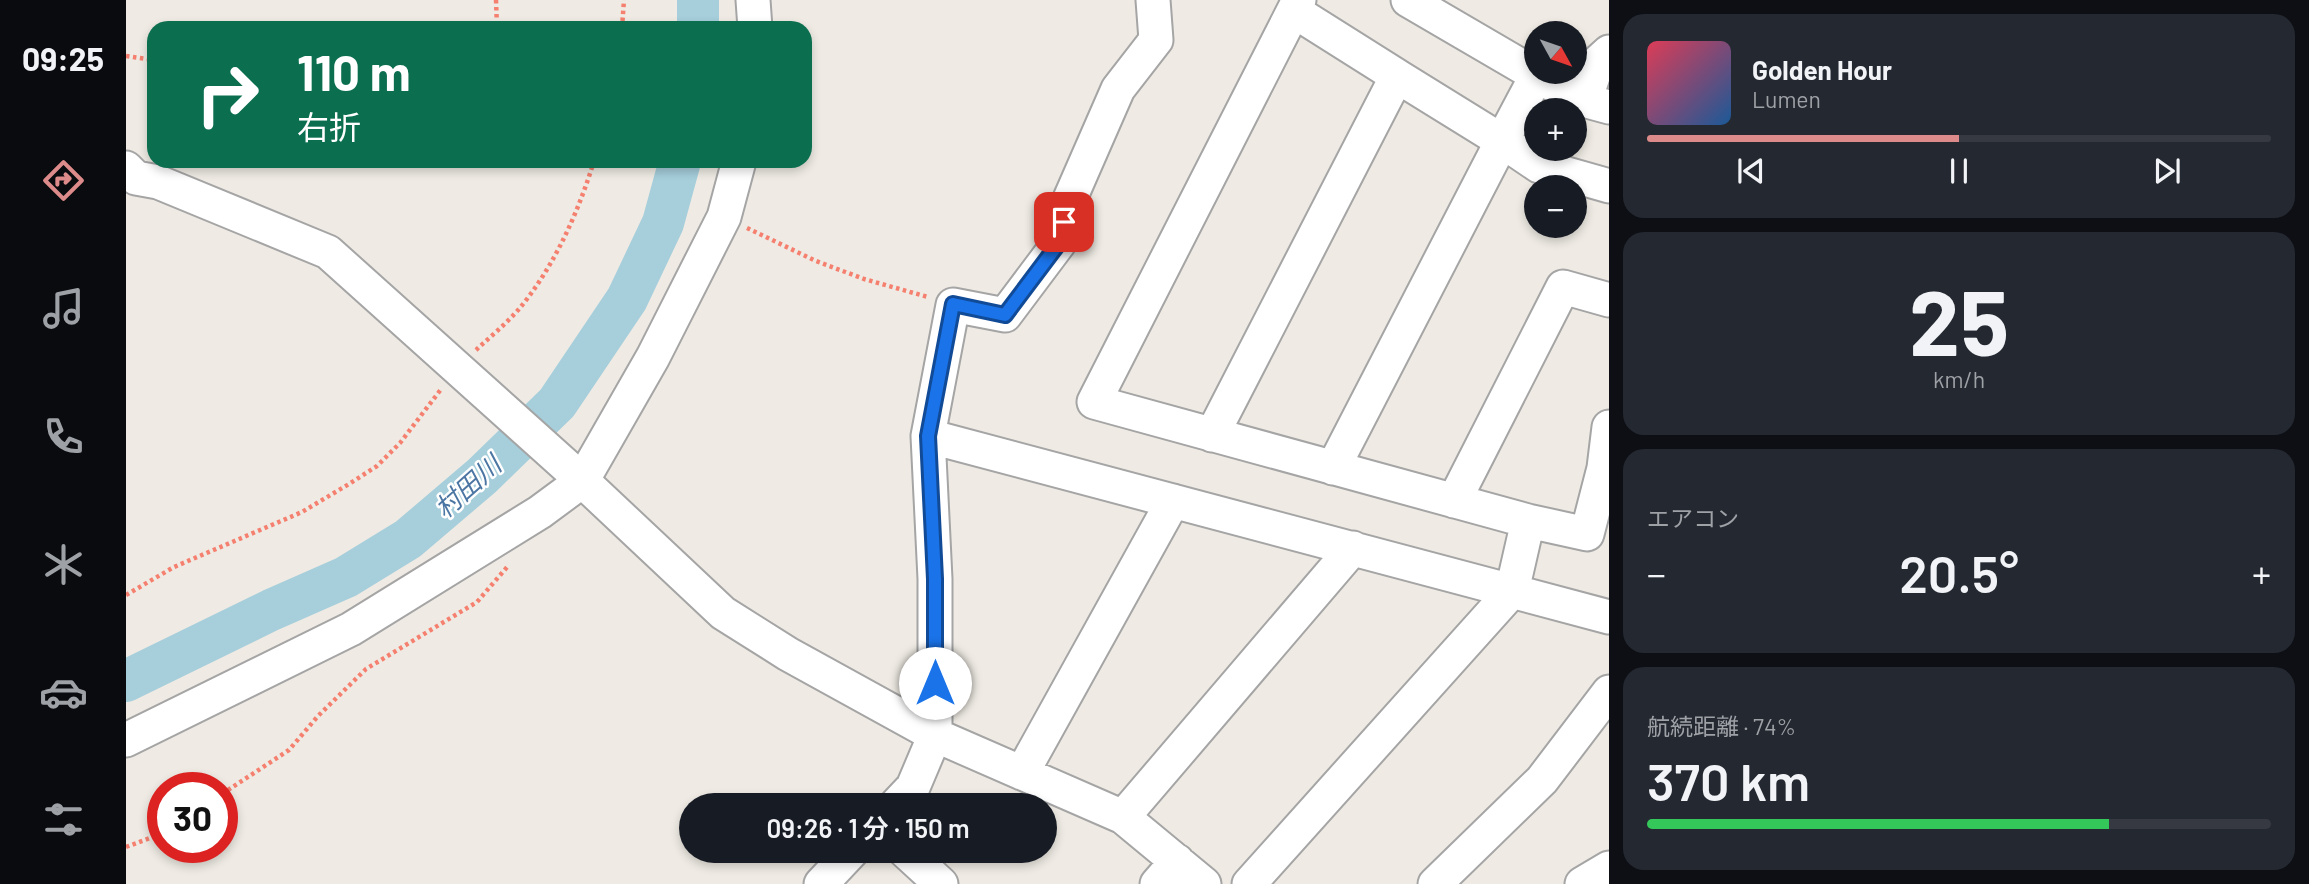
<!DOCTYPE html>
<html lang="ja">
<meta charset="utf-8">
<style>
:root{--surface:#171b24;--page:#242831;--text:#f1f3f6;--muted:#9ea1a6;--line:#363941;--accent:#dd8b8a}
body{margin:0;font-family:Barlow,"Noto Sans JP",sans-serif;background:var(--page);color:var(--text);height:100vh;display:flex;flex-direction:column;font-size:26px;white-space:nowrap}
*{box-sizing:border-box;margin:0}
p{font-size:23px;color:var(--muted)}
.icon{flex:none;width:38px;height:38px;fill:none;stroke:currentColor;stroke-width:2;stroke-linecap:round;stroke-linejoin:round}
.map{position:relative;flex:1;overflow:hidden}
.panel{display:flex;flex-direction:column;gap:14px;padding:14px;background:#0d0f14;width:700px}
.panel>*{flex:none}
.guide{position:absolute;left:21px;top:21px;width:665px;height:147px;border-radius:21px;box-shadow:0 4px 10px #0003;background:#0b6e4f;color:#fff;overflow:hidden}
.needle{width:46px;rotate:130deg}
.controls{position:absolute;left:1398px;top:21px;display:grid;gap:14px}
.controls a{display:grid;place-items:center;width:63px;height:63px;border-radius:50%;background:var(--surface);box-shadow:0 4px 10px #0003;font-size:35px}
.speed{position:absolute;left:21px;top:772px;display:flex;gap:14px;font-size:35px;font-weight:700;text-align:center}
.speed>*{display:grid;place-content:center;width:91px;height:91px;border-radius:50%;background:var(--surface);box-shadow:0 4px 10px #0003;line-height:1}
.speed .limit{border:10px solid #d22;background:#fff;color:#111}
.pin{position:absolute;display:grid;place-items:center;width:60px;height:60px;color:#fff;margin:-30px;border-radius:14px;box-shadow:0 4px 10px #0006}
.me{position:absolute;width:77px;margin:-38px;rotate:0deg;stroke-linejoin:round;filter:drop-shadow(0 0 5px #0008)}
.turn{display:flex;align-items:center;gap:24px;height:147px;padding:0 35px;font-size:32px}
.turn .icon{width:91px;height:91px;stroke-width:2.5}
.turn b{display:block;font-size:49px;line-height:60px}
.big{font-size:52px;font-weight:600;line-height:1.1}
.panel .widget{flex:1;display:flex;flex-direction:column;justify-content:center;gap:10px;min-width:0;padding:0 24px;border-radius:21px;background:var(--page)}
.panel .dial{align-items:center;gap:0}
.dial b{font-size:91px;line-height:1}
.song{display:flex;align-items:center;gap:21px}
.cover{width:84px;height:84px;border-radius:10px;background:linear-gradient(135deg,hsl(350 70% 55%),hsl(210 70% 35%))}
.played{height:7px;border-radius:4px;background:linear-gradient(90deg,var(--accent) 50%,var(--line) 50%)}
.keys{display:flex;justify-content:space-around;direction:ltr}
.heat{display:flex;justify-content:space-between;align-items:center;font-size:38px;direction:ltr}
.charge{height:10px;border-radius:5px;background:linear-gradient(90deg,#34c759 74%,var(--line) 0)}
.trip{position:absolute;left:553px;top:793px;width:378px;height:70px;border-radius:35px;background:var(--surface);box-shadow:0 4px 10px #0003;font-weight:600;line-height:70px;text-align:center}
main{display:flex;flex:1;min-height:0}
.tabs{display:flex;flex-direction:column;width:126px;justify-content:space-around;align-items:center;background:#090b0e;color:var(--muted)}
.tabs .icon{width:49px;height:49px}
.tabs .current{color:var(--accent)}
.tabs b{font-size:32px;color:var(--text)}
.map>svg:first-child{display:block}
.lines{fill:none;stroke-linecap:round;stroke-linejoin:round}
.river{stroke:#a6cedb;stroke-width:42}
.minor-casing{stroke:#a5a5a5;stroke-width:37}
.path{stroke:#f5806f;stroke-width:4.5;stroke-dasharray:3.5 3.5;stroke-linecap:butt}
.minor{stroke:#fff;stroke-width:33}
.route-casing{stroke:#114b97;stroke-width:18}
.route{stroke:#1a73e8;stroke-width:12}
.labels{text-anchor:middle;stroke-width:5;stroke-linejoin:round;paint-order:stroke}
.water-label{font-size:26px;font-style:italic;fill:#4b75a2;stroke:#fff}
</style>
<main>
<nav class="tabs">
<b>09:25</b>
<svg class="icon current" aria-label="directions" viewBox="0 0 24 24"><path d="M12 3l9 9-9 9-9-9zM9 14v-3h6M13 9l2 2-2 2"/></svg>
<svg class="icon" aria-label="music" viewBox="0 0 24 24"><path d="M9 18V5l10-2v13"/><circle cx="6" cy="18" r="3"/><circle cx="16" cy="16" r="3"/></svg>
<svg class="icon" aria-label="phone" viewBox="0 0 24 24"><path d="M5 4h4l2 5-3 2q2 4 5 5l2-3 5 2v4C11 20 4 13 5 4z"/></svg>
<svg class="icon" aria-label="climate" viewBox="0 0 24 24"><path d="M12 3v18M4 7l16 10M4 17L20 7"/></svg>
<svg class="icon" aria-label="car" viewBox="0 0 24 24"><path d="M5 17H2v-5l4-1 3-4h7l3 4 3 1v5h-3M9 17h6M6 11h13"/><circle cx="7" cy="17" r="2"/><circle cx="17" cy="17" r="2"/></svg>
<svg class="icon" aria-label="filters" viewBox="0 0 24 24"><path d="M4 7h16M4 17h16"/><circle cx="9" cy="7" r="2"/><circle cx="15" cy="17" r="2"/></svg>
</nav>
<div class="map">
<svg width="1483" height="884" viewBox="0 0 1483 884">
<rect width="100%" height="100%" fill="#efebe4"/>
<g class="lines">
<!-- river -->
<path class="river" d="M572 28V0
M0 681 145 610 220 577 282 539 356 476 431 403 501 299 537 223 554 161"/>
<!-- minor casing -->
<g class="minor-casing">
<path id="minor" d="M627 0 629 28
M1282 0 1450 98 1483 107
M1411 75 1376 141 1413 166 1483 186
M1459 100 1472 62 1483 52
M0 168 10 178 32 182 202 252 447 472 597 613 662 654 809 735 997 817 1078 884
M1086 435 1271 76 1168 11
M802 436 1483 617
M1207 468 1376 141 1271 76
M1328 501 1437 287 1483 300
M1402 521 1461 534 1478 468 1483 427
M0 740 225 629 414 512 456 481 527 357 598 217 613 161
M896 773 1047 501
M770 805 787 787 809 735V579L802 436 827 305 879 315 933 243 943 201 992 89 1030 40 1027 0
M997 817 1227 548
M778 850 815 884
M695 884 727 850
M1031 884 1051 861
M1123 884 1386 591 1402 521 968 402 1173 0
M1309 884 1416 780 1483 692
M1456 884 1483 868"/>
</g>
<!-- path -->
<path class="path" d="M370 0 371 28
M496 28 498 0
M0 56 28 60
M621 228 690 261 738 279 802 297
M350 350C364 337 380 324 393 309 428 267 452 213 468 161
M0 595 48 567 176 512 223 484 251 466 274 443 316 388
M96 794 163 750 192 716 240 669 351 602 382 566
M0 847 37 833"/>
<!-- minor -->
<use href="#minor" class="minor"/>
</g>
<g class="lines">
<!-- route casing -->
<g class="route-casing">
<path id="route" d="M809 683V579L802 436 827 304 879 315 933 243 938 222"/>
</g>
<!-- route -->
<use href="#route" class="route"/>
</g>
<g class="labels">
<!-- water labels -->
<g class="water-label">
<text transform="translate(342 487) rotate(-42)" y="9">村田川</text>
</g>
</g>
</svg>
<div class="controls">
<a><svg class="needle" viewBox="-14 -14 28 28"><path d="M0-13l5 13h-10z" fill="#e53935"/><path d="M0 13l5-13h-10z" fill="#9ea1a6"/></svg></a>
<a>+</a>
<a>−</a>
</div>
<div class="speed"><div class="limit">30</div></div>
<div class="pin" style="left:938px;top:222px;background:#d93025"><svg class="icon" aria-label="arrive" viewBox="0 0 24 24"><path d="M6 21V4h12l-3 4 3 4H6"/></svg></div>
<svg class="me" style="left:809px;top:683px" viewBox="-20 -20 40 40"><circle r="19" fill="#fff"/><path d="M0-13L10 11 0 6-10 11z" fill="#1a73e8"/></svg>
<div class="trip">09:26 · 1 分 · 150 m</div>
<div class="guide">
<div class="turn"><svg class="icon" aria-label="right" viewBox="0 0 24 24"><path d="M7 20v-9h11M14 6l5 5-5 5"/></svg><div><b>110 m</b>右折</div></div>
</div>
</div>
<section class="panel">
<div class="widget">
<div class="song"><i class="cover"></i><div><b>Golden Hour</b><p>Lumen</p></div></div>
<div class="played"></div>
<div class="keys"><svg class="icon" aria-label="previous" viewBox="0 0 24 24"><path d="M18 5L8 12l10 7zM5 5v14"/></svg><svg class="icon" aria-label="pause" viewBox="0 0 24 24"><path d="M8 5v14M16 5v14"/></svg><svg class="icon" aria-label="next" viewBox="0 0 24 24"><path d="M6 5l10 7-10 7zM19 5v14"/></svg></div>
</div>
<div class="widget dial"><b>25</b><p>km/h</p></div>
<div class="widget"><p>エアコン</p>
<div class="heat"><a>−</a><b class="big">20.5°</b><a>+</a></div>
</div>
<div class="widget"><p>航続距離 · 74%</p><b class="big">370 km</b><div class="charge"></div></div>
</section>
</main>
